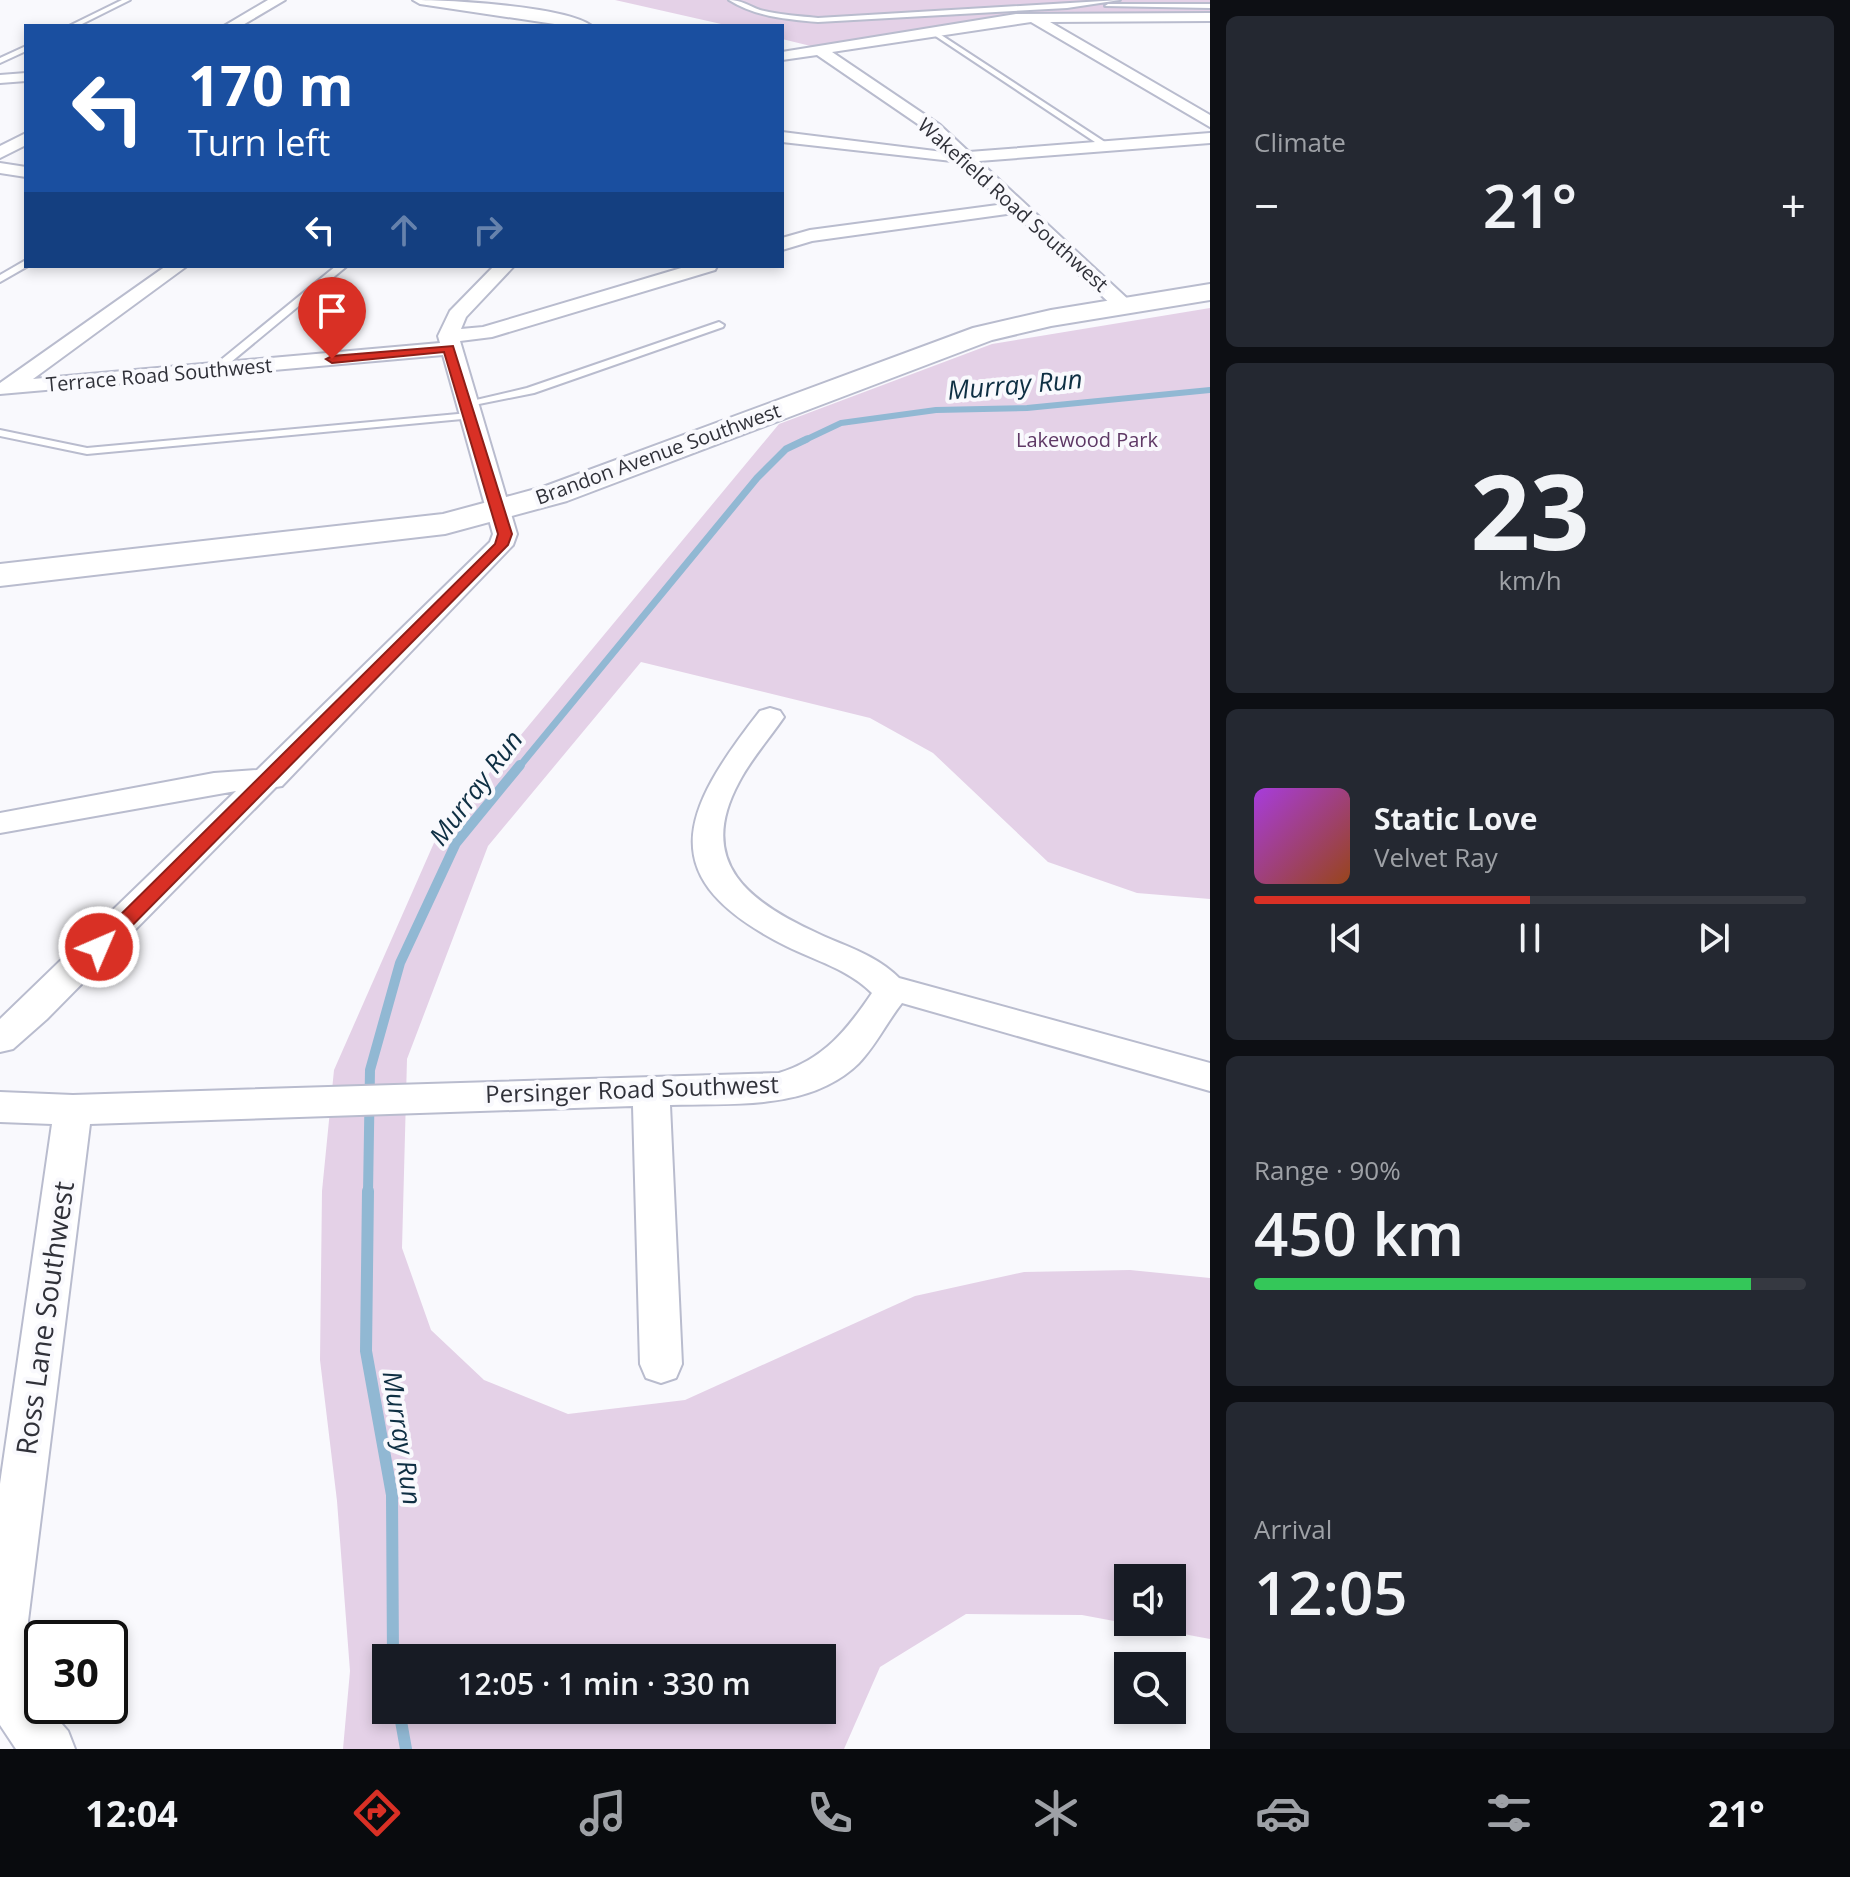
<!DOCTYPE html>
<meta charset="utf-8">
<style>
:root{--surface:#171b24;--page:#242831;--text:#f1f3f6;--muted:#9ea1a6;--line:#363941;--accent:#d93025}
body{margin:0;font-family:"Open Sans",sans-serif;background:var(--page);color:var(--text);height:100vh;display:flex;flex-direction:column;font-size:30px;white-space:nowrap}
*{box-sizing:border-box;margin:0}
p{font-size:26px;color:var(--muted)}
.icon{flex:none;width:44px;height:44px;fill:none;stroke:currentColor;stroke-width:2;stroke-linecap:round;stroke-linejoin:round}
.map{position:relative;flex:1;overflow:hidden}
.panel{display:flex;flex-direction:column;gap:16px;padding:16px;background:#0d0f14;width:640px}
.panel>*{flex:none}
.guide{position:absolute;left:24px;top:24px;width:760px;height:244px;border-radius:0px;box-shadow:0 4px 12px #0003;background:#1a4fa0;color:#fff;overflow:hidden}
.tools{position:absolute;left:1114px;top:1564px;display:grid;gap:16px}
.tools a{display:grid;place-items:center;width:72px;height:72px;border-radius:0px;background:var(--surface);box-shadow:0 4px 12px #0003;font-size:40px}
.speed{position:absolute;left:24px;top:1620px;display:flex;gap:16px;font-size:40px;font-weight:700;text-align:center}
.speed>*{display:grid;place-content:center;width:104px;height:104px;border-radius:50%;background:var(--surface);box-shadow:0 4px 12px #0003;line-height:1}
.speed .limit{border:4px solid #111;border-radius:12px;background:#fff;color:#111}
.pin{position:absolute;display:grid;place-items:center;width:68px;height:68px;color:#fff;margin:-82px -34px;border-radius:50% 50% 50% 0;rotate:-45deg;box-shadow:0 0 8px #0007}
.pin .icon{rotate:45deg}
.me{position:absolute;width:88px;margin:-44px;rotate:45deg;stroke-linejoin:round;filter:drop-shadow(0 0 6px #0008)}
.turn{display:flex;align-items:center;gap:28px;height:168px;padding:0 32px;font-size:36px}
.turn .icon{width:104px;height:104px;stroke-width:2.5}
.turn b{display:block;font-size:56px;line-height:68px}
.lanes{display:flex;align-items:center;height:76px;padding:0 32px;background:#0003;justify-content:center;gap:40px;direction:ltr}
.lanes .off{opacity:.35}
.big{font-size:60px;font-weight:600;line-height:1.1}
.panel .widget{flex:1;display:flex;flex-direction:column;justify-content:center;gap:12px;min-width:0;padding:0 28px;border-radius:12px;background:var(--page)}
.panel .dial{align-items:center;gap:0}
.dial b{font-size:104px;line-height:1}
.song{display:flex;align-items:center;gap:24px}
.cover{width:96px;height:96px;border-radius:12px;background:linear-gradient(135deg,hsl(280 70% 55%),hsl(20 70% 35%))}
.played{height:8px;border-radius:4px;background:linear-gradient(90deg,var(--accent) 50%,var(--line) 50%)}
.keys{display:flex;justify-content:space-around;direction:ltr}
.heat{display:flex;justify-content:space-between;align-items:center;font-size:44px;direction:ltr}
.charge{height:12px;border-radius:6px;background:linear-gradient(90deg,#34c759 90%,var(--line) 0)}
.trip{position:absolute;left:372px;top:1644px;width:464px;height:80px;border-radius:0px;background:var(--surface);box-shadow:0 4px 12px #0003;font-weight:600;line-height:80px;text-align:center}
.tabs{display:flex;height:128px;justify-content:space-around;align-items:center;background:#090b0e;color:var(--muted)}
.tabs .icon{width:56px;height:56px}
.tabs .on{color:var(--accent)}
.tabs b{font-size:36px;color:var(--text)}
main{display:flex;flex:1;min-height:0}
.map>svg:first-child{display:block}
.green{fill:#e4d1e7;fill-rule:evenodd}
.lines{fill:none;stroke-linecap:round;stroke-linejoin:round}
.stream-far3{stroke:#91b8d3;stroke-width:6}
.stream-far2{stroke:#91b8d3;stroke-width:7}
.stream-far1{stroke:#91b8d3;stroke-width:10}
.stream{stroke:#91b8d3;stroke-width:12}
.lane-casing{stroke:#b9bcce;stroke-width:4}
.street-casing{stroke:#b9bcce;stroke-width:4}
.secondary-casing{stroke:#b9bcce;stroke-width:4}
.lane{fill:#fff;fill-rule:evenodd}
.street{fill:#fff;fill-rule:evenodd}
.secondary{fill:#fff;fill-rule:evenodd}
.route{fill:#d93025;stroke:#8d1f18;stroke-width:2}
.labels{text-anchor:middle;stroke-width:8;stroke-linejoin:round;paint-order:stroke}
.far-street-label{font-size:20px;fill:#303139;stroke:#f9f9fd}
.far-park-label{font-size:20px;fill:#5e3865;stroke:#f9f9fd}
.street-label{font-size:24px;fill:#303139;stroke:#f9f9fd}
.water-label{font-size:26px;font-style:italic;fill:#0e2f43;stroke:#f9f9fd}
.near-street-label{font-size:28px;fill:#303139;stroke:#f9f9fd}
</style>
<main>
<div class="map">
<svg width="1210" height="1749" viewBox="0 0 1210 1749">
<rect width="100%" height="100%" fill="#f9f9fd"/>
<!-- green -->
<path class="green" d="M615 0H1210V14H1026L819 48 782 39V26H730Z
M1210 308V899L1137 893 1048 862 933 753 870 718 641 662 488 846 407 1059 402 1248 431 1330 484 1380 568 1414 685 1400 915 1296 1024 1272 1130 1270 1210 1278V1639L1082 1615 966 1614 880 1667 844 1749H343L350 1671 337 1501 320 1360 322 1191 334 1070 437 836 779 424 992 344ZM1128 1578H1172V1622H1128ZM386 1658H822V1710H386Z"/>
<g class="lines">
<!-- stream-far3 -->
<path class="stream-far3" d="M803 441 841 423 936 410 1027 408 1210 390"/>
<!-- stream-far2 -->
<path class="stream-far2" d="M519 767 757 478 786 449 807 439"/>
<!-- stream-far1 -->
<path class="stream-far1" d="M368 1193 370 1070 400 963 456 843 520 765"/>
<!-- stream -->
<path class="stream" d="M368 1191 366 1351 392 1495 393 1658
M399 1710 406 1749"/>
<!-- lane casing -->
<g class="lane-casing">
<path id="lane" d="M122 0H130L78 26H69Z
M729 0C741 0 749 6 760 10 779 15 799 16 818 18L1120 0 1067 8 818 22C787 19 756 17 729 0Z
M1210 4V8L1105 6 1108 4Z
M933 30 935 31 1114 148 1107 150 931 33Z
M26 46V51L0 63V58Z
M26 260 28 266 0 282V275Z
M336 266H347L219 372H211V368Z
M719 322 724 325 723 327 534 393 464 407 459 404 527 388Z
M469 413 473 414V418L87 454 0 436V430L87 448Z"/>
</g>
<!-- street casing -->
<g class="street-casing">
<path id="street" d="M268 0H285L241 26H224Z
M413 0C450 0 565 6 592 26H568L420 4Z
M1210 13V21L1050 22 1210 115V127L1031 22 832 52 940 125 969 152 1210 133V143L979 161 1131 302 1134 306 1131 310H1117L1014 213 812 241 782 250V238L810 230 1005 204 961 162 782 142V132L951 153 928 131 817 55 782 60V52L1016 14Z
M26 73V81L0 83V75Z
M26 133V145L0 158V146Z
M0 163 26 167V177L0 173Z
M166 266H187L33 379 440 343 438 336 450 311 494 266H514L466 317 461 329 483 327 688 266H717L715 270 492 337 460 341 517 534 513 545 282 786 276 787 47 1019 13 1049 0 1052V1019L236 791 0 833V813L214 773 257 770 490 542 493 534 443 355 0 394V383Z
M770 708 780 711 784 717C769 739 751 759 739 782 695 863 750 903 819 934 847 947 876 955 899 978L1210 1063V1091L902 1003C887 1022 876 1045 859 1063 810 1111 733 1103 670 1105L682 1364 676 1378 661 1383 646 1378 640 1364 633 1106 90 1124 28 1621 31 1677 42 1706H46L68 1731 75 1749H16L0 1725V1484L52 1124 0 1122V1092L73 1095 779 1073C824 1059 847 1030 872 993 848 969 816 961 786 946 651 878 681 812 760 711Z"/>
</g>
<!-- secondary casing -->
<g class="secondary-casing">
<path id="secondary" d="M1210 284V300L1051 326 992 340 567 501 445 534 0 586V564L443 514 543 487 973 328 1051 310Z"/>
</g>
<!-- lane -->
<use href="#lane" class="lane"/>
<!-- street -->
<use href="#street" class="street"/>
<!-- secondary -->
<use href="#secondary" class="secondary"/>
</g>
<!-- route -->
<path class="route" d="M453 346 512 534 508 545 106 952H93V942L495 544 498 534 444 352 332 363 326 359 332 356Z"/>
<g class="labels">
<!-- far-street labels -->
<g class="far-street-label">
<text transform="translate(1013 205) rotate(42)" y="7">Wakefield Road Southwest</text>
<text transform="translate(159 375) rotate(-5)" y="7">Terrace Road Southwest</text>
<text transform="translate(658 454) rotate(-20)" y="7">Brandon Avenue Southwest</text>
</g>
<!-- far-park labels -->
<g class="far-park-label">
<text x="1087" y="447">Lakewood Park</text>
</g>
<!-- street labels -->
<g class="street-label">
<text transform="translate(632 1090) rotate(-2)" y="8">Persinger Road Southwest</text>
</g>
<!-- water labels -->
<g class="water-label">
<text transform="translate(1015 385) rotate(-5)" y="9">Murray Run</text>
<text transform="translate(476 788) rotate(-53)" y="9">Murray Run</text>
<text transform="translate(402 1438) rotate(81)" y="9">Murray Run</text>
</g>
<!-- near-street labels -->
<g class="near-street-label">
<text transform="translate(45 1318) rotate(-82)" y="10">Ross Lane Southwest</text>
</g>
</g>
</svg>
<div class="tools">
<a><svg class="icon" aria-label="sound" viewBox="0 0 24 24"><path d="M4 9h4l5-4v14l-5-4H4zM17 9q2 3 0 6"/></svg></a>
<a><svg class="icon" aria-label="search" viewBox="0 0 24 24"><circle cx="10" cy="10" r="6"/><path d="M15 15l6 6"/></svg></a>
</div>
<div class="speed"><div class="limit">30</div></div>
<div class="pin" style="left:332px;top:359px;background:#d93025"><svg class="icon" aria-label="arrive" viewBox="0 0 24 24"><path d="M6 21V4h12l-3 4 3 4H6"/></svg></div>
<svg class="me" style="left:99px;top:947px" viewBox="-20 -20 40 40"><circle r="17" fill="#d93025" stroke="#fff" stroke-width="3"/><path d="M0-11L8 9 0 5-8 9z" fill="#fff"/></svg>
<div class="trip">12:05 · 1 min · 330 m</div>
<div class="guide">
<div class="turn"><svg class="icon" aria-label="left" viewBox="0 0 24 24"><path d="M17 20v-9H6M10 6l-5 5 5 5"/></svg><div><b>170 m</b>Turn left</div></div>
<div class="lanes"><svg class="icon" aria-label="left" viewBox="0 0 24 24"><path d="M17 20v-9H6M10 6l-5 5 5 5"/></svg><svg class="icon off" aria-label="ahead" viewBox="0 0 24 24"><path d="M12 20V5M6 11l6-6 6 6"/></svg><svg class="icon off" aria-label="right" viewBox="0 0 24 24"><path d="M7 20v-9h11M14 6l5 5-5 5"/></svg></div>
</div>
</div>
<section class="panel">
<div class="widget"><p>Climate</p>
<div class="heat"><a>−</a><b class="big">21°</b><a>+</a></div>
</div>
<div class="widget dial"><b>23</b><p>km/h</p></div>
<div class="widget">
<div class="song"><i class="cover"></i><div><b>Static Love</b><p>Velvet Ray</p></div></div>
<div class="played"></div>
<div class="keys"><svg class="icon" aria-label="previous" viewBox="0 0 24 24"><path d="M18 5L8 12l10 7zM5 5v14"/></svg><svg class="icon" aria-label="pause" viewBox="0 0 24 24"><path d="M8 5v14M16 5v14"/></svg><svg class="icon" aria-label="next" viewBox="0 0 24 24"><path d="M6 5l10 7-10 7zM19 5v14"/></svg></div>
</div>
<div class="widget"><p>Range · 90%</p><b class="big">450 km</b><div class="charge"></div></div>
<div class="widget"><p>Arrival</p><b class="big">12:05</b></div>
</section>
</main>
<nav class="tabs">
<b>12:04</b>
<svg class="icon on" aria-label="directions" viewBox="0 0 24 24"><path d="M12 3l9 9-9 9-9-9zM9 14v-3h6M13 9l2 2-2 2"/></svg>
<svg class="icon" aria-label="music" viewBox="0 0 24 24"><path d="M9 18V5l10-2v13"/><circle cx="6" cy="18" r="3"/><circle cx="16" cy="16" r="3"/></svg>
<svg class="icon" aria-label="phone" viewBox="0 0 24 24"><path d="M5 4h4l2 5-3 2q2 4 5 5l2-3 5 2v4C11 20 4 13 5 4z"/></svg>
<svg class="icon" aria-label="climate" viewBox="0 0 24 24"><path d="M12 3v18M4 7l16 10M4 17L20 7"/></svg>
<svg class="icon" aria-label="car" viewBox="0 0 24 24"><path d="M5 17H2v-5l4-1 3-4h7l3 4 3 1v5h-3M9 17h6M6 11h13"/><circle cx="7" cy="17" r="2"/><circle cx="17" cy="17" r="2"/></svg>
<svg class="icon" aria-label="filters" viewBox="0 0 24 24"><path d="M4 7h16M4 17h16"/><circle cx="9" cy="7" r="2"/><circle cx="15" cy="17" r="2"/></svg>
<b>21°</b>
</nav>
